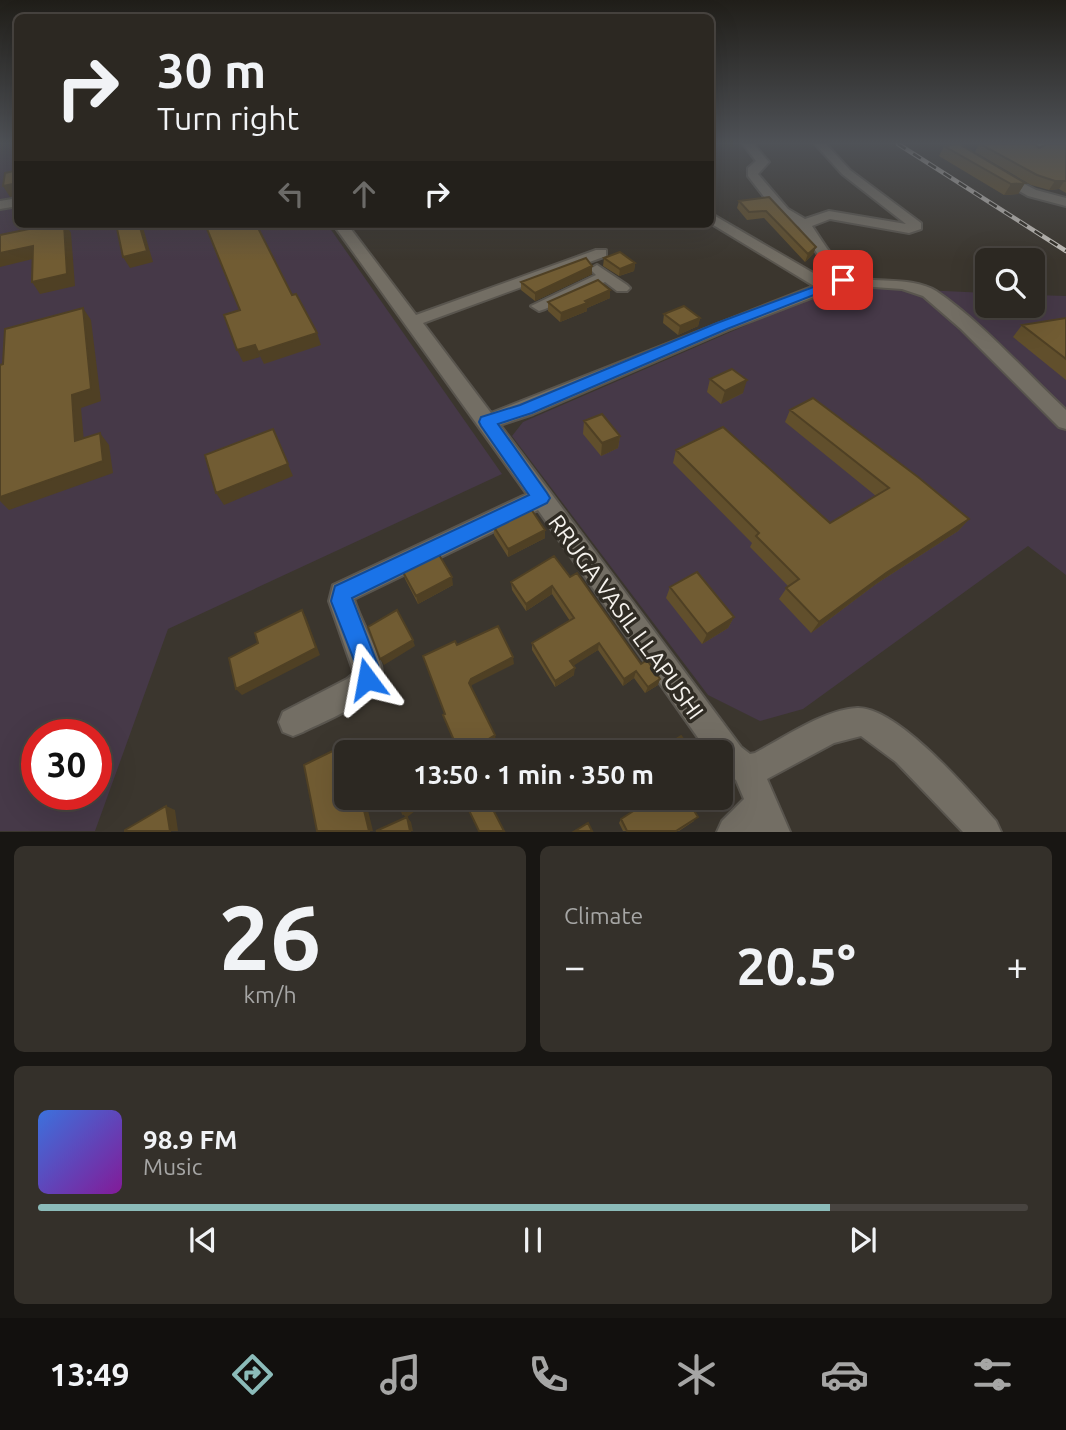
<!DOCTYPE html>
<meta charset="utf-8">
<style>
:root{--surface:#2c2822;--page:#34302a;--text:#f1f3f6;--muted:#a6a6a5;--line:#484440;--accent:#8bbbb9}
body{margin:0;font-family:Ubuntu,sans-serif;background:var(--page);color:var(--text);height:100vh;display:flex;flex-direction:column;font-size:26px;white-space:nowrap}
*{box-sizing:border-box;margin:0}
p{font-size:23px;color:var(--muted)}
.icon{flex:none;width:38px;height:38px;fill:none;stroke:currentColor;stroke-width:2;stroke-linecap:round;stroke-linejoin:round}
.map{position:relative;height:832px;overflow:hidden}
.sheet{display:flex;flex-direction:column;gap:14px;padding:14px;background:#181613;flex:1}
.sheet>*{flex:none}
.hud{position:absolute;left:14px;top:14px;width:700px;height:214px;border-radius:10px;box-shadow:0 7px 28px #0002,0 0 0 2px var(--line);background:#2c2822;color:var(--text);overflow:hidden}
.buttons{position:absolute;left:975px;top:248px;display:grid;gap:14px}
.buttons a{display:grid;place-items:center;width:70px;height:70px;border-radius:10px;background:var(--surface);box-shadow:0 7px 28px #0002,0 0 0 2px var(--line);font-size:35px}
.speed{position:absolute;left:21px;top:719px;display:flex;gap:14px;font-size:35px;font-weight:700;text-align:center}
.speed>*{display:grid;place-content:center;width:91px;height:91px;border-radius:50%;background:var(--surface);box-shadow:0 7px 28px #0002,0 0 0 2px var(--line);line-height:1}
.speed .limit{border:10px solid #d22;background:#fff;color:#111}
.pin{position:absolute;display:grid;place-items:center;width:60px;height:60px;color:#fff;margin:-30px;border-radius:14px;box-shadow:0 4px 10px #0006}
.me{position:absolute;width:77px;margin:-38px;rotate:347deg;stroke-linejoin:round;filter:drop-shadow(0 0 5px #0008)}
.turn{display:flex;align-items:center;gap:24px;height:147px;padding:0 28px;font-size:32px}
.turn .icon{width:91px;height:91px;stroke-width:2.5}
.turn b{display:block;font-size:49px;line-height:60px}
.lanes{display:flex;align-items:center;height:66px;padding:0 28px;background:#0003;justify-content:center;gap:35px;direction:ltr}
.lanes .off{opacity:.35}
.big{font-size:52px;font-weight:700;line-height:1.1}
.sheet .widget{flex:1;display:flex;flex-direction:column;justify-content:center;gap:10px;min-width:0;padding:0 24px;border-radius:10px;background:var(--page)}
.sheet .dial{align-items:center;gap:0}
.dial b{font-size:91px;line-height:1}
.song{display:flex;align-items:center;gap:21px}
.cover{width:84px;height:84px;border-radius:10px;background:linear-gradient(135deg,hsl(220 70% 55%),hsl(290 70% 35%))}
.played{height:7px;border-radius:4px;background:linear-gradient(90deg,var(--accent) 80%,var(--line) 80%)}
.keys{display:flex;justify-content:space-around;direction:ltr}
.heat{display:flex;justify-content:space-between;align-items:center;font-size:38px;direction:ltr}
.sheet .tiles{flex:1;display:grid;gap:14px;grid-template-columns:1fr 1fr}
.widget:last-child{grid-column:span 2}
.trip{position:absolute;left:334px;top:740px;width:399px;height:70px;border-radius:10px;background:var(--surface);box-shadow:0 7px 28px #0002,0 0 0 2px var(--line);font-weight:700;line-height:70px;text-align:center}
.tabs{display:flex;height:112px;justify-content:space-around;align-items:center;background:#12100e;color:var(--muted)}
.tabs .icon{width:49px;height:49px}
.tabs .current{color:var(--accent)}
.tabs b{font-size:32px;color:var(--text)}
.map>svg:first-child{display:block}
.industrial{fill:#463948;fill-rule:evenodd}
.lines{fill:none;stroke-linecap:round;stroke-linejoin:round}
.street-casing{stroke:#59554e;stroke-width:4}
.street{fill:#736e64;fill-rule:evenodd}
.rail-casing{stroke:#c5c1bb;stroke-width:4.5}
.rail{stroke:#302c24;stroke-width:2.5;stroke-dasharray:9;stroke-linecap:butt}
.wall{fill:#614f2c}
.shaded-wall{fill:#4f4024}
.building{fill:#715c33;stroke:#4f4024;stroke-width:2}
.route{fill:#1a73e8;stroke:#114b97;stroke-width:2}
.labels{text-anchor:middle;stroke-width:7;stroke-linejoin:round;paint-order:stroke}
.near-street-label{font-size:23px;fill:#f5f2ed;stroke:#302c24}
</style>
<div class="map">
<svg width="1066" height="832" viewBox="0 0 1066 832">
<rect width="100%" height="100%" fill="#3b362e"/>
<!-- industrial -->
<path class="industrial" d="M0 144H17L18 224H327L502 474 168 629 95 831H0ZM37 735H96V794H37Z
M837 286 987 293V306H1032L1033 295 1066 296V575L1028 546 803 709 760 721 708 695 512 436 523 422Z"/>
<g class="lines">
<!-- street casing -->
<g class="street-casing">
<path id="street" d="M743 144H754L767 160 769 162 758 174 788 209 805 219 829 211 906 224 842 174 815 144H826L850 170 921 223V229L909 233 830 219 812 226C823 242 835 264 853 275 868 285 911 275 936 291 984 324 1024 371 1066 410V429L1059 427 961 329 923 296 902 289 845 285 728 330 533 414 500 425 741 747 750 754 755 753C783 738 826 709 857 708 897 706 970 792 996 821L1001 832H963L896 762 861 736 834 743 767 779 790 832H717L722 821 744 799 736 780 721 770V752H708L538 510 354 599C361 622 375 643 381 666 389 698 326 720 303 732L293 736 283 732 279 722 283 712 347 679 354 673 329 601 333 585 527 494 333 224H347L416 315 596 250H606V256L423 323 491 413 814 286 710 223V213L827 281 838 277 823 262 799 227 778 215 748 176V168L756 161Z
M1035 144H1046L1047 146 1042 149Z
M999 171 1036 190 1066 198V206L1028 196 995 177V173Z
M18 198V206L0 209V201Z
M597 265 627 285 630 288 627 291H617L605 282 545 309 539 311 531 306 596 275 590 269Z"/>
</g>
<!-- street -->
<use href="#street" class="street"/>
<!-- rail casing -->
<g class="rail-casing">
<path id="rail" d="M898 144 1066 251"/>
</g>
<!-- rail -->
<use href="#rail" class="rail"/>
</g>
<!-- wall -->
<path class="wall" d="M979 144 1039 148 1066 144V193L1059 189 1049 190 1031 185 975 152Z
M944 146 1025 183 1018 194 1004 195 939 156Z
M769 197 816 247 813 254 805 262 764 218 747 220 737 208 739 201Z
M604 258 635 263 634 271 619 276 603 266Z
M592 266V274L535 301 521 290V282L538 277Z
M610 290V298L587 308V311L560 322 548 311V302Z
M664 314 700 318 698 326 678 335 663 323Z
M1066 318V380L1013 337 1022 325Z
M710 379 743 393 721 404 707 392Z
M790 410 969 519 958 531 876 584 811 633 779 599 788 586 750 547 752 543 673 463 676 450 830 523 876 496 785 422Z
M584 421 620 436 618 448 601 456 583 434Z
M494 527 545 538 508 557 494 535Z
M554 556 641 664 658 685 645 693 634 678 623 686 598 650 573 665 574 675 555 687 532 650V643L570 621 552 594 526 611 512 590 511 582Z
M403 572 453 585 418 604 405 579Z
M670 587 734 617 728 628 702 644 666 598Z
M646 798H686L694 821 679 831H623L619 823 621 819 648 801Z"/>
<!-- shaded-wall -->
<path class="shaded-wall" d="M1065 180 1059 189 1049 190 1055 181Z
M18 183V195L10 197 3 186Z
M1025 183 1018 194 1004 195 1011 184Z
M64 224H66L71 233 75 286 40 294 32 282Z
M139 224H142L153 262 130 268 123 257Z
M33 246 41 257 0 267V253Z
M816 247 813 254 805 262 808 254Z
M635 263 634 271 619 276 620 269Z
M592 266V274L535 301V293Z
M610 290V298L587 308V311L560 322 561 313 585 301Z
M83 308 91 320 101 401 81 408 85 453 75 441 72 395Z
M700 318 698 326 678 335 680 326Z
M317 333 321 345 264 364 258 352Z
M255 345 260 357 243 362 237 350Z
M747 380 743 393 721 404 725 391Z
M273 429 293 476 224 505 216 493Z
M100 433 109 445 113 473 9 510 0 501V497Z
M620 436 618 448 601 456 602 443Z
M969 519 958 531 876 584 811 633 819 622 886 573Z
M545 530V538L508 557V549Z
M452 577 453 585 418 604 416 596Z
M552 586V594L526 611V604Z
M302 610 306 617 320 655 242 695 236 689Z
M734 617 728 628 702 644 707 634Z
M413 640 415 646 384 665 380 659Z
M599 643 598 650 570 668V661Z
M513 657 514 664 472 685 470 689 469 683 471 679Z
M575 668 574 675 555 687V681Z
M636 671 634 678 623 686 624 679Z
M660 679 658 685 645 693 648 687Z
M495 735 496 741 477 752H467Z
M361 798H365L373 831H369Z
M425 798H433L407 817 411 822 413 831H410L406 818 403 814Z
M166 806 175 810 178 831H170Z"/>
<!-- building -->
<path class="building" d="M959 144 1025 183 1011 184 944 146Z
M980 144H1035L1039 148 1047 144H1066V181H1055L1037 175Z
M18 170V183L3 186 5 173Z
M769 197 816 247 808 254 766 211 749 212 739 201Z
M53 224H64L67 274 32 282 33 246 0 253V235Z
M116 224H139L147 251 123 257Z
M205 224H256L292 295 296 294 317 333 258 352 255 345 237 350 224 315 240 310Z
M620 252 635 263 620 269 604 258Z
M586 258 592 266 535 293 521 282Z
M598 280 610 290 585 301 587 303 561 313 548 302Z
M684 306 700 318 680 326 664 314Z
M83 308 91 389 72 395 75 441 100 433 103 461 0 497V365L3 364 5 329Z
M1066 318V359L1022 325Z
M732 369 747 380 725 391 710 379Z
M813 398 918 477 969 519 886 573 819 622 786 588 799 579 756 536 759 533 676 450 723 427 830 523 889 488 790 410Z
M602 414 620 436 602 443 584 421Z
M273 429 288 464 216 493 205 455Z
M531 509 545 530 508 549 494 527Z
M438 553 452 577 416 596 403 572Z
M554 556 570 577 577 573 641 664 647 660 660 679 648 687 636 671 624 679 599 643 570 661 575 668 555 681 532 643 574 618 552 586 526 604 511 582Z
M697 572 734 617 707 634 670 587Z
M302 610 316 648 236 689 229 658 258 643 255 633Z
M397 610 413 640 380 659 368 627Z
M498 626 513 657 471 679 469 683 495 735 467 752H459L443 715 445 714 423 656 455 641 457 645Z
M681 736 692 752H655Z
M424 740 430 752H406Z
M347 744 349 752H346V798H361L369 831H317L304 765Z
M396 798H425L403 814Z
M463 798H487L504 831H479Z
M652 798H686L698 817 676 831H627L621 819 652 799Z
M166 806 170 831H125V830Z
M407 817 410 831H376Z
M588 823 592 831H575Z"/>
<!-- sky -->
<linearGradient id="sky" x2="0" y2="1"><stop stop-color="#201e19"/><stop offset="0.55" stop-color="#4f5257"/><stop offset="1" stop-color="#4f5257" stop-opacity="0"/></linearGradient>
<rect width="1066" height="260" fill="url(#sky)"/>
<!-- route -->
<path class="route" d="M843 276 847 277V282L727 329 532 413 498 424 547 493 550 498 547 503 352 598 379 668 375 687 367 691 359 687 356 679 357 668 331 601 335 586 529 495 481 426 479 422 481 417 520 405 717 323Z"/>
<g class="labels">
<!-- near-street labels -->
<g class="near-street-label">
<text transform="translate(626 617) rotate(54)" y="8">RRUGA VASIL LLAPUSHI</text>
</g>
</g>
</svg>
<div class="buttons">
<a><svg class="icon" aria-label="search" viewBox="0 0 24 24"><circle cx="10" cy="10" r="6"/><path d="M15 15l6 6"/></svg></a>
</div>
<div class="speed"><div class="limit">30</div></div>
<div class="pin" style="left:843px;top:280px;background:#d93025"><svg class="icon" aria-label="arrive" viewBox="0 0 24 24"><path d="M6 21V4h12l-3 4 3 4H6"/></svg></div>
<svg class="me" style="left:367px;top:679px" viewBox="-20 -20 40 40"><path d="M0-17L14 15 0 8-14 15z" fill="#1a73e8" stroke="#fff" stroke-width="4"/></svg>
<div class="trip">13:50 · 1 min · 350 m</div>
<div class="hud">
<div class="turn"><svg class="icon" aria-label="right" viewBox="0 0 24 24"><path d="M7 20v-9h11M14 6l5 5-5 5"/></svg><div><b>30 m</b>Turn right</div></div>
<div class="lanes"><svg class="icon off" aria-label="left" viewBox="0 0 24 24"><path d="M17 20v-9H6M10 6l-5 5 5 5"/></svg><svg class="icon off" aria-label="ahead" viewBox="0 0 24 24"><path d="M12 20V5M6 11l6-6 6 6"/></svg><svg class="icon" aria-label="right" viewBox="0 0 24 24"><path d="M7 20v-9h11M14 6l5 5-5 5"/></svg></div>
</div>
</div>
<section class="sheet">
<div class="tiles">
<div class="widget dial"><b>26</b><p>km/h</p></div>
<div class="widget"><p>Climate</p>
<div class="heat"><a>−</a><b class="big">20.5°</b><a>+</a></div>
</div>
<div class="widget">
<div class="song"><i class="cover"></i><div><b>98.9 FM</b><p>Music</p></div></div>
<div class="played"></div>
<div class="keys"><svg class="icon" aria-label="previous" viewBox="0 0 24 24"><path d="M18 5L8 12l10 7zM5 5v14"/></svg><svg class="icon" aria-label="pause" viewBox="0 0 24 24"><path d="M8 5v14M16 5v14"/></svg><svg class="icon" aria-label="next" viewBox="0 0 24 24"><path d="M6 5l10 7-10 7zM19 5v14"/></svg></div>
</div>
</div>
</section>
<nav class="tabs">
<b>13:49</b>
<svg class="icon current" aria-label="directions" viewBox="0 0 24 24"><path d="M12 3l9 9-9 9-9-9zM9 14v-3h6M13 9l2 2-2 2"/></svg>
<svg class="icon" aria-label="music" viewBox="0 0 24 24"><path d="M9 18V5l10-2v13"/><circle cx="6" cy="18" r="3"/><circle cx="16" cy="16" r="3"/></svg>
<svg class="icon" aria-label="phone" viewBox="0 0 24 24"><path d="M5 4h4l2 5-3 2q2 4 5 5l2-3 5 2v4C11 20 4 13 5 4z"/></svg>
<svg class="icon" aria-label="climate" viewBox="0 0 24 24"><path d="M12 3v18M4 7l16 10M4 17L20 7"/></svg>
<svg class="icon" aria-label="car" viewBox="0 0 24 24"><path d="M5 17H2v-5l4-1 3-4h7l3 4 3 1v5h-3M9 17h6M6 11h13"/><circle cx="7" cy="17" r="2"/><circle cx="17" cy="17" r="2"/></svg>
<svg class="icon" aria-label="filters" viewBox="0 0 24 24"><path d="M4 7h16M4 17h16"/><circle cx="9" cy="7" r="2"/><circle cx="15" cy="17" r="2"/></svg>
</nav>
